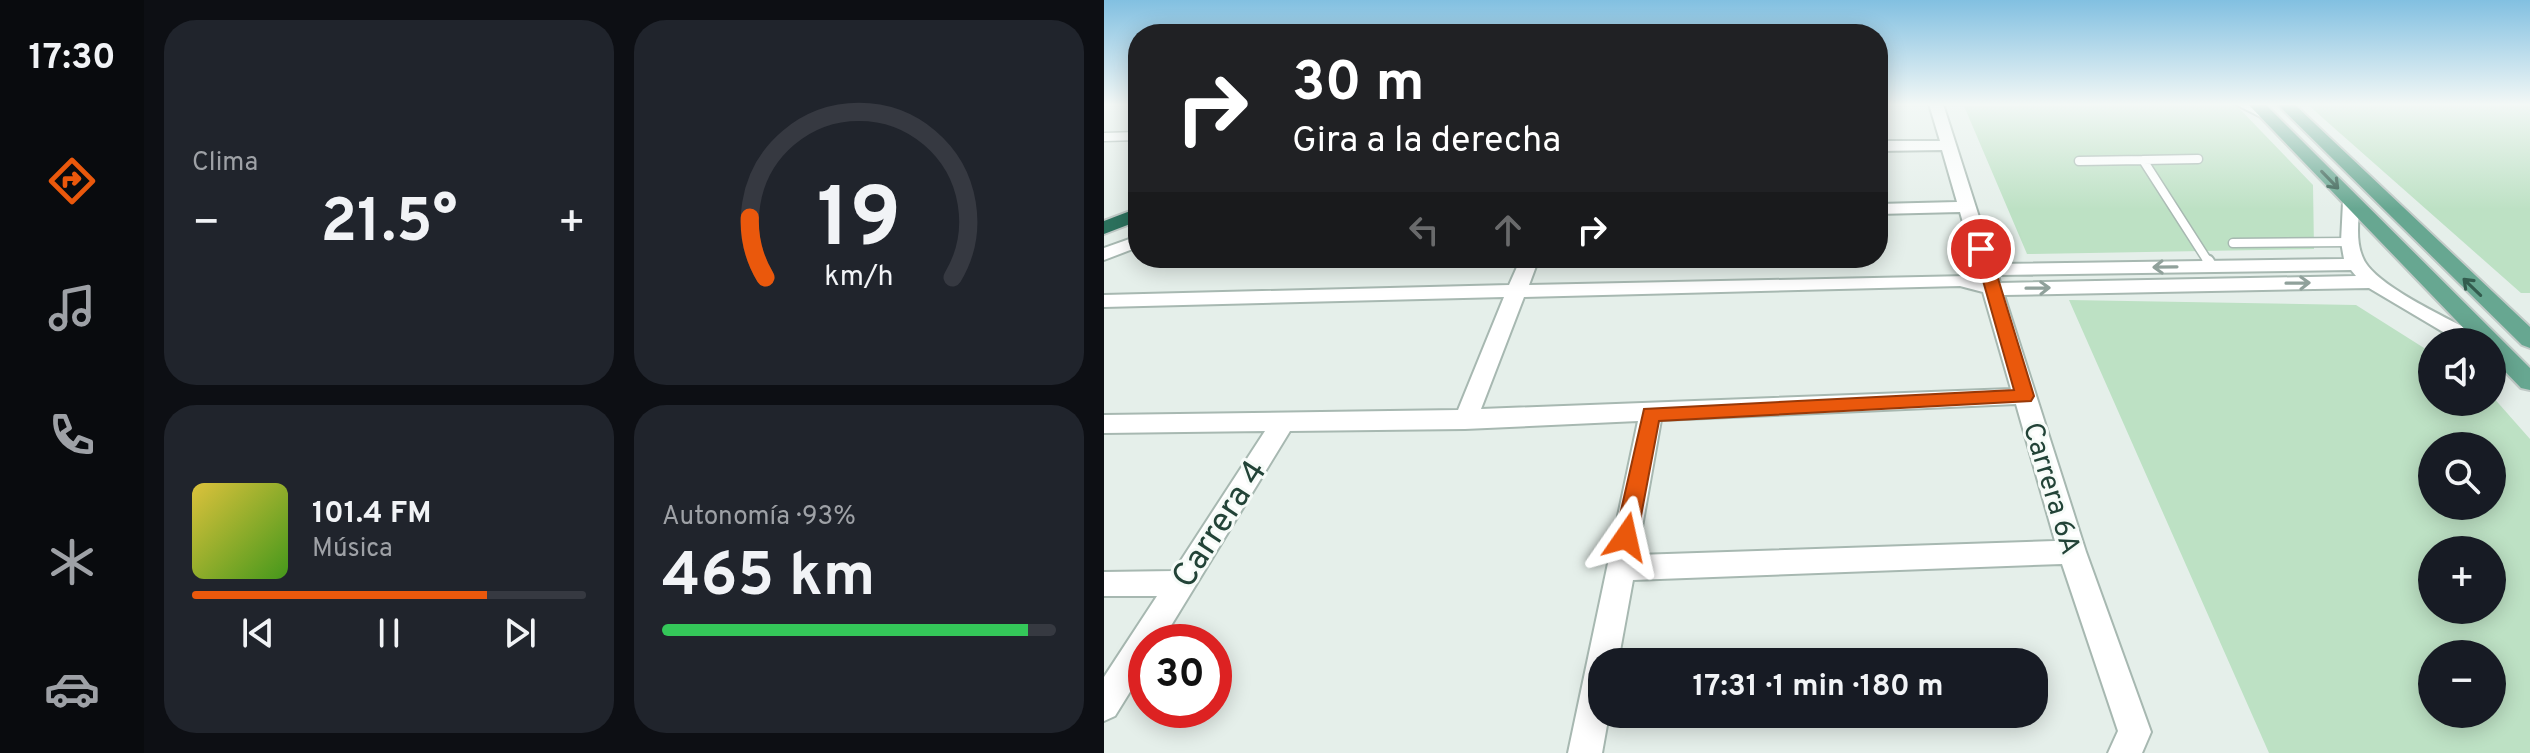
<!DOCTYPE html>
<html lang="es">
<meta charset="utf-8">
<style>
:root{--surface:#171b24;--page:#20242c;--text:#f1f3f6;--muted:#9ea1a6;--line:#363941;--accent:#ea580c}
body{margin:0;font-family:Overpass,sans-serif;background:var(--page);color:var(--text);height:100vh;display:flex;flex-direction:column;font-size:30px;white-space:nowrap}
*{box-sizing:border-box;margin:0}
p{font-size:26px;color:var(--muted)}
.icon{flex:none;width:44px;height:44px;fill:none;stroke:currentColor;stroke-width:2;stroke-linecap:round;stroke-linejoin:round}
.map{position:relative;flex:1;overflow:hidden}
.drawer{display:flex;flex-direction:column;gap:20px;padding:20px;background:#0d0f14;width:960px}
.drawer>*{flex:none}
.hud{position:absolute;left:24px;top:24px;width:760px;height:244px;border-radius:32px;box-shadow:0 4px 20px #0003;background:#202124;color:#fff;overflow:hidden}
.buttons{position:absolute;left:1314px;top:328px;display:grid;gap:16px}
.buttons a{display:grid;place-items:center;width:88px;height:88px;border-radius:50%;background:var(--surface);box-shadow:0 4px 20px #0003;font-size:40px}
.speed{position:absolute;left:24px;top:624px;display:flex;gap:16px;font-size:40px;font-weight:700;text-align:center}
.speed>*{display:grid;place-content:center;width:104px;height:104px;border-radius:50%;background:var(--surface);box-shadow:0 4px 20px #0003;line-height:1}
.speed .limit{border:12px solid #d22;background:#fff;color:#111}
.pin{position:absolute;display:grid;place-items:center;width:68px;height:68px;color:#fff;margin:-34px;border:4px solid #fff;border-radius:50%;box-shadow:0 2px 8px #0007}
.me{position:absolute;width:88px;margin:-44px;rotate:11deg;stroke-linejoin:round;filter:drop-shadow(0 0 6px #0008)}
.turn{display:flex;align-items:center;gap:28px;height:168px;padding:0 32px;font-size:36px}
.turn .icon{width:104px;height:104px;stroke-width:2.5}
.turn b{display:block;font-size:56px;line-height:68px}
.lanes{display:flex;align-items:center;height:76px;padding:0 32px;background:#0003;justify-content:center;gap:40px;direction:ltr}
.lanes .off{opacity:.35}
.big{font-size:60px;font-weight:700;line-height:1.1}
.drawer .widget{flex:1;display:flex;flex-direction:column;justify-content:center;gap:12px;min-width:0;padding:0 28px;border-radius:32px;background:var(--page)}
.drawer .dial{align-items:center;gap:0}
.dial svg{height:208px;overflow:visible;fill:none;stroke:var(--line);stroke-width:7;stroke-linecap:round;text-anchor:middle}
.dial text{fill:var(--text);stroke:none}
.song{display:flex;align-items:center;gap:24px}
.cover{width:96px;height:96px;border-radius:12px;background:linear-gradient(135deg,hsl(50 70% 55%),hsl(100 70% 35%))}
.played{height:8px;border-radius:4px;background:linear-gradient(90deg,var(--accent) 75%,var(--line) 75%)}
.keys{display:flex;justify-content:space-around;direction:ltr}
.heat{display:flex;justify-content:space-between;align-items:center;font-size:44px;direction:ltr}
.charge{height:12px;border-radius:6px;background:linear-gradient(90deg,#34c759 93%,var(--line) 0)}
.drawer .tiles{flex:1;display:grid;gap:20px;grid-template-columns:repeat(2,1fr)}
.trip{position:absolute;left:484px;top:648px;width:460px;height:80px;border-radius:32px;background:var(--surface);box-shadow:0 4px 20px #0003;font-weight:700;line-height:80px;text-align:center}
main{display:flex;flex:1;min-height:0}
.tabs{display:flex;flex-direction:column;width:144px;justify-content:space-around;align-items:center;background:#090b0e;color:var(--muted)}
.tabs .icon{width:56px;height:56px}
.tabs .active{color:var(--accent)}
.tabs b{font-size:36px;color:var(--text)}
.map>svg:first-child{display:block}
.green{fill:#bde1c4;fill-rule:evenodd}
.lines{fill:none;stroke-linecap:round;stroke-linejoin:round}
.lane-far1-casing{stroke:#a7b8b1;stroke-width:11}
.lane-casing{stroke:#a7b8b1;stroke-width:15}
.street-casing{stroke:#a7b8b1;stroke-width:4}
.primary-casing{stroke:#c1cac7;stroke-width:4}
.highway-casing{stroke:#c1cac7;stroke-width:4}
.lane-far1{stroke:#fff;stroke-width:8}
.lane{stroke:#fff;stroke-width:11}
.street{fill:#fff;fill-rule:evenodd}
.primary{fill:#67a791;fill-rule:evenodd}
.highway{fill:#2c715d;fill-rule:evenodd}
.oneway{stroke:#335c4e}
.oneway2{stroke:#90a19b}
.route{fill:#ea580c;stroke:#983908;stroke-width:2}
.labels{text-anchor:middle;stroke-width:6;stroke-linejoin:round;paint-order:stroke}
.street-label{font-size:28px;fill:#224337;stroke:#f6fbf8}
.near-street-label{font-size:34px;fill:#224337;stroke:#f6fbf8}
</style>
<main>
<nav class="tabs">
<b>17:30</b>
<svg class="icon active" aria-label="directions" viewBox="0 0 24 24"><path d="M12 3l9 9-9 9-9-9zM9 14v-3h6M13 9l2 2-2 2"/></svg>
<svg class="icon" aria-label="music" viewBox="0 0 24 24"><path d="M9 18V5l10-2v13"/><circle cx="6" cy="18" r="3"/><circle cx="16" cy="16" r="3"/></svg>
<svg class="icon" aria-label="phone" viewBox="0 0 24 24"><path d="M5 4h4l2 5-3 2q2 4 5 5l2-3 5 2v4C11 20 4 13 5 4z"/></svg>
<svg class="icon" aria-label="climate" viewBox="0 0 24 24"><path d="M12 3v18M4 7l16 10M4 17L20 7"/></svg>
<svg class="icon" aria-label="car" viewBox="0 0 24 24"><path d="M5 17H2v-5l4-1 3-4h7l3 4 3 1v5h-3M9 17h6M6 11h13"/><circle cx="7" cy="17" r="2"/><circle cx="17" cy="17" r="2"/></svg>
</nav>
<section class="drawer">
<div class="tiles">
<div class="widget"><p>Clima</p>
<div class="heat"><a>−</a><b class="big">21.5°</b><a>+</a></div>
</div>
<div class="widget dial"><svg viewBox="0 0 100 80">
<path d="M14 69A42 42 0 1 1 86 69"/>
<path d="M14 69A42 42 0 0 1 8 46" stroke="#ea580c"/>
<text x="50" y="56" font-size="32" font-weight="700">19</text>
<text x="50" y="72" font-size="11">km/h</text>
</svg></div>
<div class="widget">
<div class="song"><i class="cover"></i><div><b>101.4 FM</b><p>Música</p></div></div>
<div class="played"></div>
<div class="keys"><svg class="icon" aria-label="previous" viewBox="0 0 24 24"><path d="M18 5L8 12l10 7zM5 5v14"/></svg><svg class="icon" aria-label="pause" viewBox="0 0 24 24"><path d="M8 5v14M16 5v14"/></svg><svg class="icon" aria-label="next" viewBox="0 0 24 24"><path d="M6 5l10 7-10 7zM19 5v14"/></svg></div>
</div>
<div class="widget"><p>Autonomía · 93%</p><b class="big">465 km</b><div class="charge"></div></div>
</div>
</section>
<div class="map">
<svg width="1426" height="753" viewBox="0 0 1426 753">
<rect width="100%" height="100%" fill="#e5efea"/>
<!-- green -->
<path class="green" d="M1131 104 1209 185 1210 249 923 254 860 106Z
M1203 104H1426V293H1417Z
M965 300 1252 305 1328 353V402H1388V396L1426 439V753H1165ZM1328 446H1388V506H1328ZM1328 550H1388V610H1328ZM1328 654H1388V714H1328Z"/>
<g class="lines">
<!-- lane-far1 casing -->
<g class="lane-far1-casing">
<path id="lane-far1" d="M0 137 34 136
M1039 160 1094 159
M975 161 1039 160 1105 263
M1129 243 1246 242"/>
</g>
<!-- lane casing -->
<g class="lane-casing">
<path id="lane" d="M1104 261 1107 266"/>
</g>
<!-- street casing -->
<g class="street-casing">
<path id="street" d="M825 104H839L890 264 1240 259 1237 242 1239 202 1247 197 1255 202C1255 220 1251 241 1259 258 1270 286 1352 322 1379 337L1382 342H1356L1265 288 900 295 982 552 1047 732 1038 753H1004L1014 731 958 564 529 580 514 662H498V714H505L498 753H464L534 421 361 429 186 431 57 642H42V666L11 716 0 721V677L53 596H0V572L70 571 161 431 0 433V415L354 410 400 297 0 307V295L405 285 417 258H435L425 285 865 276 866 270 872 268 856 212 774 214V204L853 202 838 150 774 151V141H836ZM1247 270 1252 276 896 283 894 275ZM856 286 879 292 907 389 377 409 420 297ZM912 404 951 541 533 555 557 420Z
M1131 104H1150L1171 115 1164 119 1159 118Z
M34 236V247L0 260V248Z"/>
</g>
<!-- primary casing -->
<g class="primary-casing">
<path id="primary" d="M1144 104H1161L1426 368V390L1417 388 1388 358V342H1373Z
M1173 104H1190L1426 327V348L1418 345Z"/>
</g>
<!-- highway casing -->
<g class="highway-casing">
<path id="highway" d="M34 208V221L0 234V221Z"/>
</g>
<!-- lane-far1 -->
<use href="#lane-far1" class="lane-far1"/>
<!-- lane -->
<use href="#lane" class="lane"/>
<!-- street -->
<use href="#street" class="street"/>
<!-- primary -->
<use href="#primary" class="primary"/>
<!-- highway -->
<use href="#highway" class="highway"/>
</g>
<!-- one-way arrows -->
<defs><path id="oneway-shaft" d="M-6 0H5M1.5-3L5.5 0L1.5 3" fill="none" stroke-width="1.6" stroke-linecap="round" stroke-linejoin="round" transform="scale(2)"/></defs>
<g class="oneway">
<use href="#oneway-shaft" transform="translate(1226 180) rotate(46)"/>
<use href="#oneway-shaft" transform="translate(1368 287) rotate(-136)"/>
</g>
<g class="oneway2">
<use href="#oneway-shaft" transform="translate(1061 267) rotate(179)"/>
<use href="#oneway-shaft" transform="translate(1194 283) rotate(-1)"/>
<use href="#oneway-shaft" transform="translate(934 288) rotate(-1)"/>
</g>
<!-- sky -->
<linearGradient id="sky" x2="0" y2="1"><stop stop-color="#82c0e1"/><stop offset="0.5" stop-color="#f3f8f6"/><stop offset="1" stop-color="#f3f8f6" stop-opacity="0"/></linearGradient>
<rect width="1426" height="209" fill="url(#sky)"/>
<!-- route -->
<path class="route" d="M877 245 885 249 930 396 927 401 555 421 533 537 530 544 522 547 514 544 511 537 540 409 910 390 870 249Z"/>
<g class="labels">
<!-- street labels -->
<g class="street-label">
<text transform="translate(949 488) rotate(73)" y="10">Carrera 6A</text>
</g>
<!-- near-street labels -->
<g class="near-street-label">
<text transform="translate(114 523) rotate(-57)" y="12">Carrera 4</text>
</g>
</g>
</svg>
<div class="buttons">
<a><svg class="icon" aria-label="sound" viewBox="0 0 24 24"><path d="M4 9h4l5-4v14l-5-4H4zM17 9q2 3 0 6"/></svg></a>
<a><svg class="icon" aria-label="search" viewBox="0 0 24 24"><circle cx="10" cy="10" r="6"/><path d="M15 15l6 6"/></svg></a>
<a>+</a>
<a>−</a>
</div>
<div class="speed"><div class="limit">30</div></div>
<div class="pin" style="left:877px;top:249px;background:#d93025"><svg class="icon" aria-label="arrive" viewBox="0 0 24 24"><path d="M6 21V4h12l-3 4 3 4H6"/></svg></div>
<svg class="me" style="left:522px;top:537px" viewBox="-20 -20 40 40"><path d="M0-17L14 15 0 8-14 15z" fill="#ea580c" stroke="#fff" stroke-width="4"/></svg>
<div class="trip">17:31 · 1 min · 180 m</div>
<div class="hud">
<div class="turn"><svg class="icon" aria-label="right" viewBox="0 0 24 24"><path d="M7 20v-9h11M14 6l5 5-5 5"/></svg><div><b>30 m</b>Gira a la derecha</div></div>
<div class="lanes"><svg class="icon off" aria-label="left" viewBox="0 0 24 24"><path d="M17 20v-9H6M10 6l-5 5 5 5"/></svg><svg class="icon off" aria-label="ahead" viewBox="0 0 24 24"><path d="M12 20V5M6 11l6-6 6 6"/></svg><svg class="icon" aria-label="right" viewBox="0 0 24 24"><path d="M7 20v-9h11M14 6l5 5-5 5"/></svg></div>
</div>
</div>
</main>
